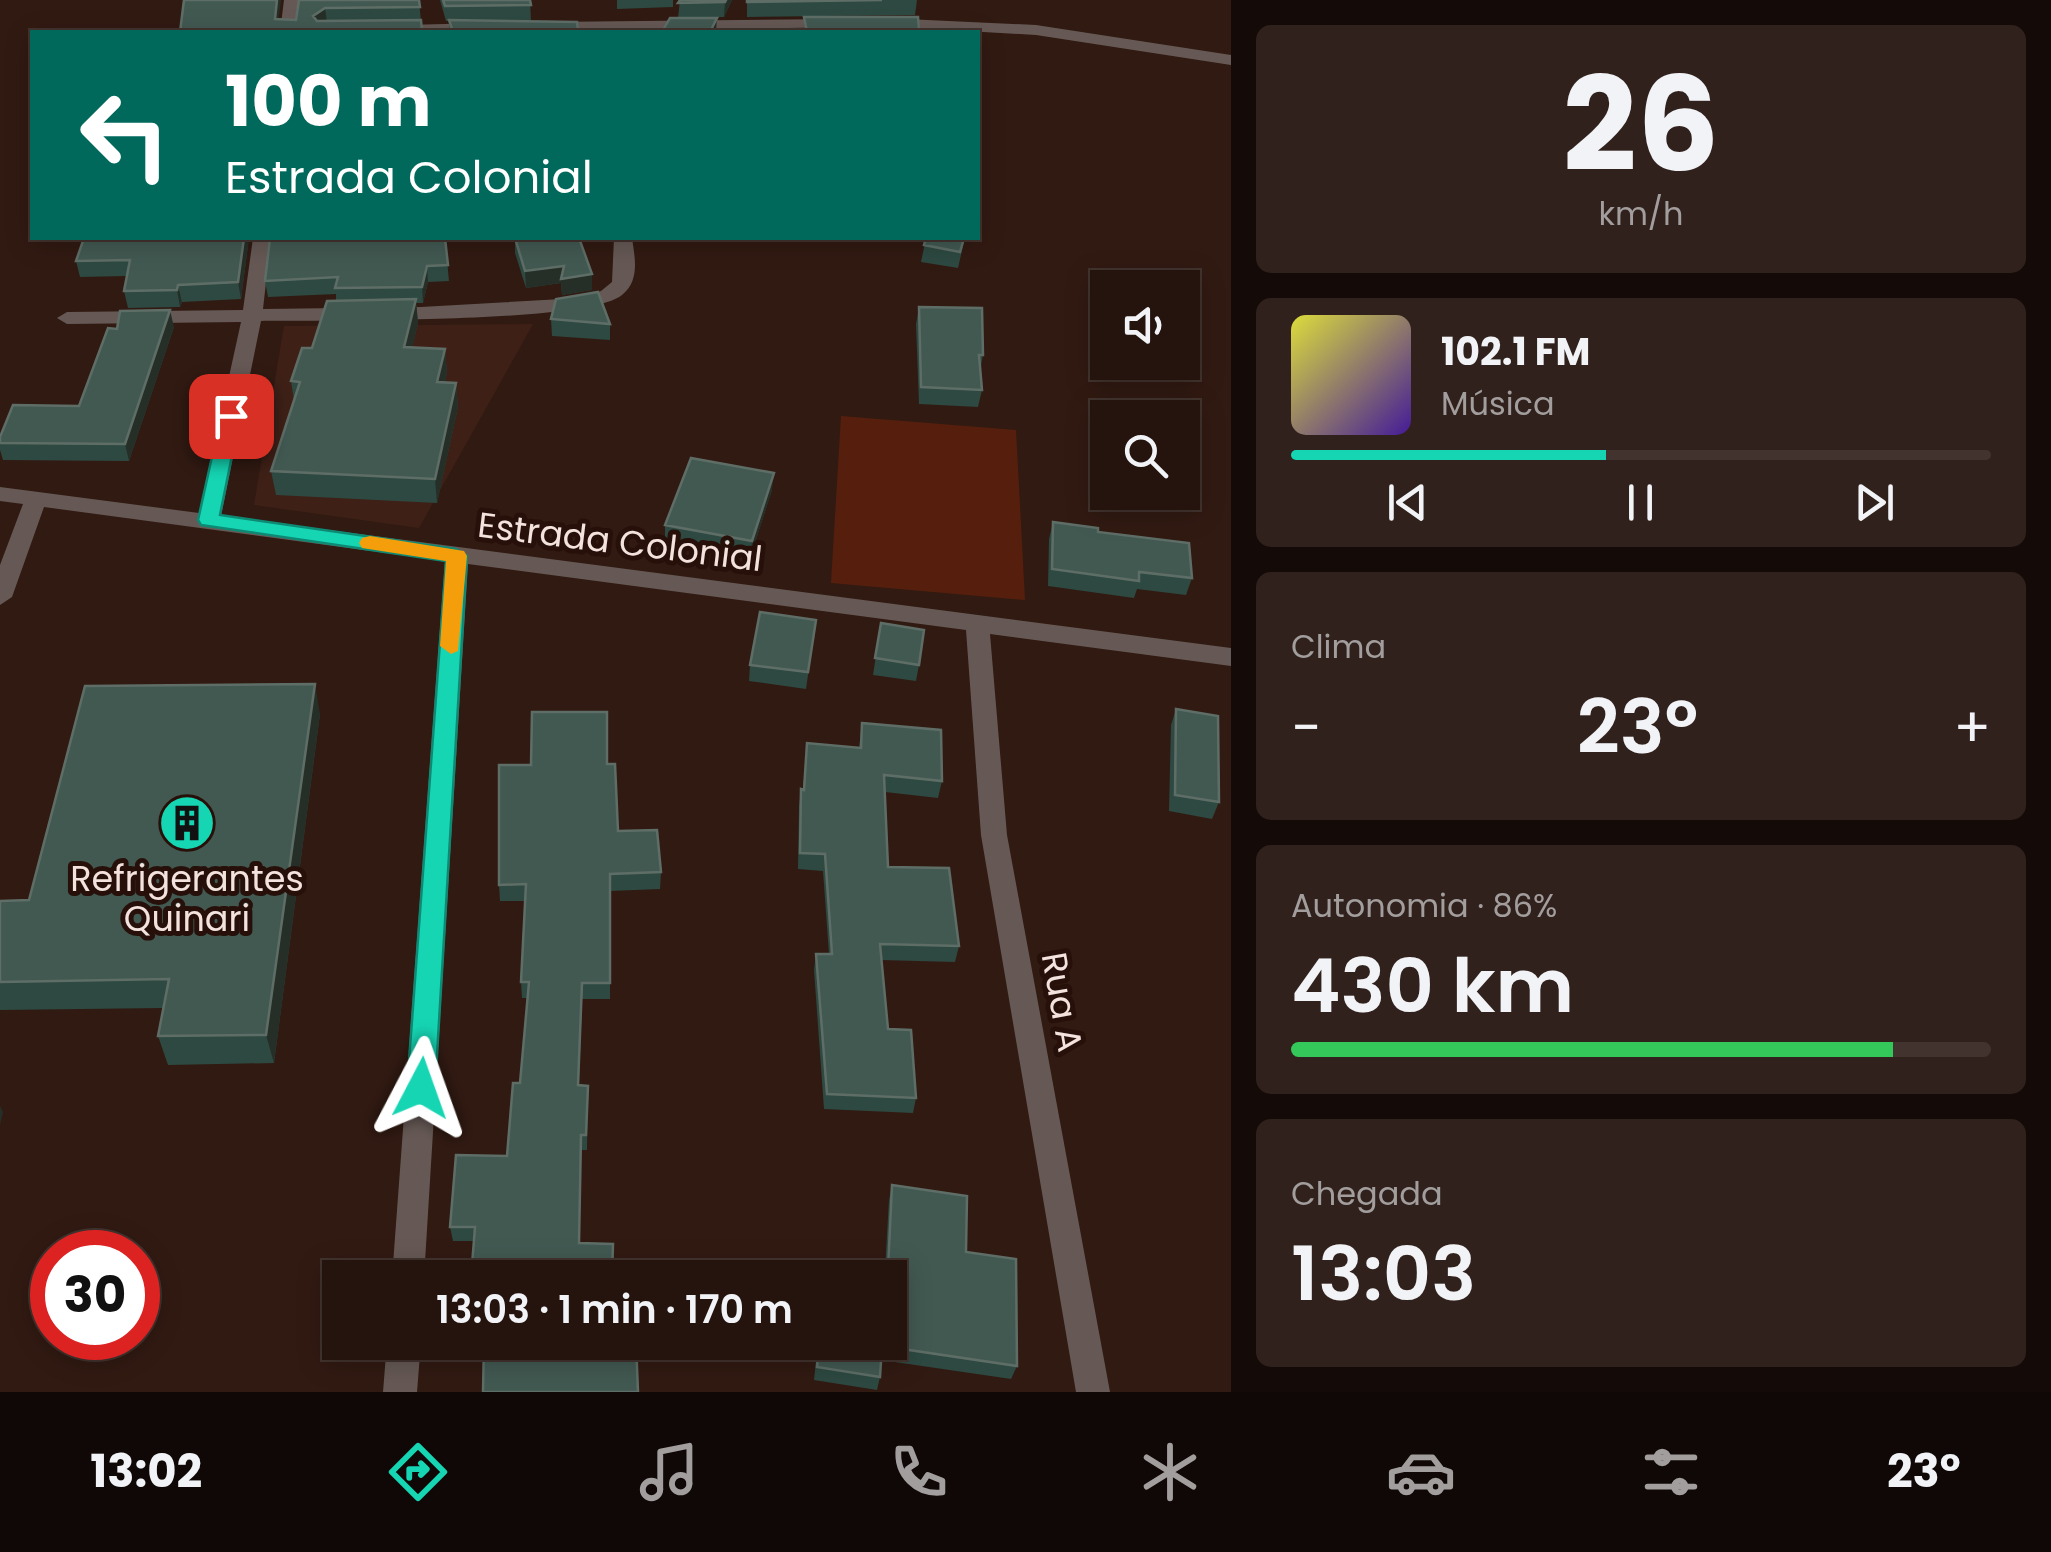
<!DOCTYPE html>
<html lang="pt">
<meta charset="utf-8">
<style>
:root{--surface:#25140e;--page:#31211c;--text:#f1f3f6;--muted:#a39e9e;--line:#42332e;--accent:#15d5b3}
body{margin:0;font-family:Poppins,sans-serif;background:var(--page);color:var(--text);height:100vh;display:flex;flex-direction:column;font-size:38px;white-space:nowrap}
*{box-sizing:border-box;margin:0}
p{font-size:32px;color:var(--muted)}
.icon{flex:none;width:55px;height:55px;fill:none;stroke:currentColor;stroke-width:2;stroke-linecap:round;stroke-linejoin:round}
.map{position:relative;flex:1;overflow:hidden}
.side{display:flex;flex-direction:column;gap:25px;padding:25px;background:#140b08;width:820px}
.side>*{flex:none}
.guide{position:absolute;left:30px;top:30px;width:950px;height:210px;border-radius:0px;box-shadow:0 5px 25px #0003,0 0 0 2px var(--line);background:#00695c;color:#fff;overflow:hidden}
.fabs{position:absolute;left:1090px;top:270px;display:grid;gap:20px}
.fabs a{display:grid;place-items:center;width:110px;height:110px;border-radius:0px;background:var(--surface);box-shadow:0 5px 25px #0003,0 0 0 2px var(--line);font-size:50px}
.speed{position:absolute;left:30px;top:1230px;display:flex;gap:20px;font-size:50px;font-weight:700;text-align:center}
.speed>*{display:grid;place-content:center;width:130px;height:130px;border-radius:50%;background:var(--surface);box-shadow:0 5px 25px #0003,0 0 0 2px var(--line);line-height:1}
.speed .limit{border:15px solid #d22;background:#fff;color:#111}
.pin{position:absolute;display:grid;place-items:center;width:85px;height:85px;color:#fff;margin:-42px;border-radius:20px;box-shadow:0 5px 15px #0006}
.me{position:absolute;width:110px;margin:-55px;rotate:4deg;stroke-linejoin:round;filter:drop-shadow(0 0 8px #0008)}
.turn{display:flex;align-items:center;gap:35px;height:210px;padding:0 30px;font-size:45px}
.turn .icon{width:130px;height:130px;stroke-width:2.5}
.turn b{display:block;font-size:70px;line-height:85px}
.big{font-size:75px;font-weight:600;line-height:1.1}
.side .tile{flex:1;display:flex;flex-direction:column;justify-content:center;gap:15px;min-width:0;padding:0 35px;border-radius:15px;background:var(--page)}
.side .dial{align-items:center;gap:0}
.dial b{font-size:130px;line-height:1}
.song{display:flex;align-items:center;gap:30px}
.cover{width:120px;height:120px;border-radius:15px;background:linear-gradient(135deg,hsl(60 70% 55%),hsl(260 70% 35%))}
.played{height:10px;border-radius:5px;background:linear-gradient(90deg,var(--accent) 45%,var(--line) 45%)}
.keys{display:flex;justify-content:space-around;direction:ltr}
.heat{display:flex;justify-content:space-between;align-items:center;font-size:55px;direction:ltr}
.charge{height:15px;border-radius:8px;background:linear-gradient(90deg,#34c759 86%,var(--line) 0)}
.trip{position:absolute;left:322px;top:1260px;width:585px;height:100px;border-radius:0px;background:var(--surface);box-shadow:0 5px 25px #0003,0 0 0 2px var(--line);font-weight:600;line-height:100px;text-align:center}
.tab-bar{display:flex;height:160px;justify-content:space-around;align-items:center;background:#0f0806;color:var(--muted)}
.tab-bar .icon{width:70px;height:70px}
.tab-bar .current{color:var(--accent)}
.tab-bar b{font-size:45px;color:var(--text)}
main{display:flex;flex:1;min-height:0}
.map>svg:first-child{display:block}
.built{fill:#3e2017}
.green{fill:#561f0d}
.lines{fill:none;stroke-linecap:round;stroke-linejoin:round}
.street{fill:#665955;fill-rule:evenodd}
.wall{fill:#2d4941}
.shaded-wall{fill:#262f27}
.building{fill:#425952;stroke:#5e6e67;stroke-width:2.5}
.route{fill:#15d5b3;stroke:#0e8a74;stroke-width:2.5}
.slow{fill:#f59e0b}
.labels{text-anchor:middle;stroke-width:10;stroke-linejoin:round;paint-order:stroke}
.street-label{font-size:35px;fill:#f3e2dd;stroke:#271009}
.poi-label{font-size:35px;fill:#f3e2dd;stroke:#271009}
</style>
<main>
<div class="map">
<svg width="1231" height="1392" viewBox="0 0 1231 1392">
<rect width="100%" height="100%" fill="#311a12"/>
<!-- built -->
<path class="built" d="M533 324 419 528 254 505 284 326Z"/>
<!-- green -->
<path class="green" d="M841 416 1016 430 1025 600 831 583Z"/>
<g class="lines">
<!-- street -->
<path class="street" d="M284 0H300L296 32H280Z
M884 18 1036 25 1231 55V65L1036 35 878 26V20Z
M839 19 847 24 845 27 544 32 536 27 544 22Z
M484 23 490 25V31L319 32 327 27Z
M253 238H271L263 309 421 307 580 298 601 291 612 282 614 238H632C635 258 640 281 622 295 587 324 320 320 261 321L221 516 1231 648V666L990 634 1007 835 1110 1392H1076L981 835 966 630 468 564 424 1278H392L445 561 44 507 12 597 0 605V565L23 504 0 501V487L199 513 241 322 67 324 57 318 67 312 243 310Z
M387 1342H421L417 1392H383Z"/>
</g>
<!-- wall -->
<path class="wall" d="M299 0H419L422 32 279 19 296 20Z
M440 0H530L531 20 499 21 578 32H450L449 21H446Z
M617 0H673V7L617 9Z
M680 0H732L724 17 678 18Z
M747 0H917L915 15 747 17Z
M84 238H249L241 299 182 302 180 307 128 308 124 291 127 276 80 277 76 261Z
M445 238 449 281 428 282 423 303H416L418 323 412 348 445 349 447 373 445 382 456 383 458 407 437 503 276 495 271 471 294 400 291 381 312 348 336 301V294L268 297 265 281Z
M515 238 592 274V290L562 295 561 283 526 288 515 253Z
M926 238H965L958 268 921 262Z
M919 307 983 355 980 371 982 390 978 407 919 404 916 324Z
M551 319 610 324V340L552 336Z
M174 327 129 461 3 460 0 450V437L79 406 117 329Z
M772 490 750 558 665 542V525Z
M1053 522 1098 532 1192 578 1186 595 1137 589 1134 598 1048 586 1049 539Z
M816 620 806 689 749 681 750 665Z
M881 623 919 665 916 681 873 675Z
M1176 709 1219 802 1212 819 1169 811 1171 725Z
M320 714 274 1063 168 1065 158 1036 163 1008 0 1010V901L29 900Z
M862 723 942 781 938 798 885 792 888 867 959 946 955 962 881 960 888 1029 916 1098 913 1113 824 1109 814 970 816 954H829L823 871 798 869 799 806 801 789H803L807 743 859 748Z
M607 764 618 831 661 872 660 889 610 891V999H582L579 1085 588 1086 587 1150H582L474 1241H453L450 1227 507 1156 520 1083 527 998H522L521 982 525 901H500L499 885Z
M892 1185 966 1252 1017 1366 1011 1379 881 1360 880 1377 877 1390 814 1380 818 1342H890V1278H856L859 1265 885 1269 889 1200Z"/>
<!-- shaded-wall -->
<path class="shaded-wall" d="M277 0H281L277 32 275 19Z
M726 0H732L724 17 725 2Z
M325 8 327 23 315 31 313 16Z
M717 18 716 32H710Z
M244 238H249L241 299 238 282Z
M427 266 428 282 423 303 422 287Z
M564 266 592 274V290L562 295 561 283 526 288 525 271Z
M178 285 182 302 180 307 177 290Z
M416 299 418 323 407 371 404 347Z
M170 310 174 327 129 461 125 444Z
M445 349 447 373 440 406 437 382Z
M456 383 458 407 437 503 435 479Z
M774 473 772 490 750 558 752 541Z
M315 684 320 714 274 1063 266 1035Z
M0 1106 3 1112 0 1125Z"/>
<!-- building -->
<path class="building" d="M184 0H277L275 19 296 20 299 0H419L420 7 325 8 313 16 317 21 421 20 422 32H180Z
M443 0H530L531 5 445 6Z
M680 0H726L725 2 678 3Z
M747 0H882L747 2Z
M804 17H918L919 32H807Z
M670 18H717L710 32H662Z
M449 20 577 22 578 32H453Z
M84 238H244L238 282 178 285 177 290 124 291 130 260 76 261Z
M270 238H445L448 265 427 266 422 287 335 288 338 277 265 281Z
M515 238H579L592 274 561 279 564 266 525 271Z
M926 238H964L960 252 924 245Z
M598 292 610 324 551 319 556 299Z
M416 299 404 347 445 349 437 382 456 383 435 479 271 471 300 382 291 381 302 348H312L327 301Z
M919 307 982 308 983 355H979L982 390 921 387Z
M170 310 125 444 0 443V437L13 405 79 406 108 328 117 329 120 311Z
M691 458 774 473 752 541 665 525Z
M1053 522 1098 528V532L1189 543 1192 578 1139 572V581L1052 569Z
M760 612 816 620 808 672 750 665Z
M881 623 924 630 919 665 875 658Z
M315 684 266 1035 158 1036 169 979 0 982V901L29 900 85 686Z
M1176 709 1218 716 1219 802 1175 795Z
M532 712H607V764H615L618 831 657 830 661 872 610 874V983H582L578 1085 588 1086 586 1135H581L579 1243 613 1244 612 1278H471L475 1227H450L456 1155 507 1156 513 1083H520L529 982H521L526 884 499 885V765H531Z
M862 723 941 730 942 781 884 775 888 867 949 868 959 946 880 944 888 1029 911 1030 916 1098 827 1094 816 954H832L825 854 800 853 801 789 804 790 807 743 861 748Z
M892 1185 967 1196 966 1252 1016 1259 1017 1366 882 1346 880 1377 817 1367 819 1342H890V1278H858L859 1265 888 1269Z
M484 1342H636L638 1392H483Z"/>
<!-- route -->
<path class="route" d="M231 410 240 416 220 515 456 549 467 556 435 1088 430 1096 421 1100 411 1096 407 1088 446 561 201 525 198 520 221 416Z"/>
<!-- slow -->
<path class="slow" d="M370 536 464 551 467 556 458 651 451 654 440 646 446 561 362 548 359 543 362 538Z"/>
<!-- icons -->
<defs>
<g id="building-disc" transform="scale(2.875)"><circle r="9.5" fill="#15d5b3" stroke="#271009"/><path d="M-4-6H4V6H1V3H-1V6H-4ZM-2.5-4.3h1.7v1.8h-1.7ZM.8-4.3h1.7v1.8H.8ZM-2.5-1h1.7V.8h-1.7ZM.8-1h1.7V.8H.8Z" fill="#111"/></g>
</defs>
<g fill-rule="evenodd">
<use href="#building-disc" x="187" y="823"/>
</g>
<g class="labels">
<!-- street labels -->
<g class="street-label">
<text transform="translate(620 542) rotate(7)" y="12">Estrada Colonial</text>
<text transform="translate(1062 1002) rotate(80)" y="12">Rua A</text>
</g>
<!-- poi labels -->
<g class="poi-label">
<text x="187" y="891">Refrigerantes<tspan x="187" dy="40">Quinari</tspan></text>
</g>
</g>
</svg>
<div class="fabs">
<a><svg class="icon" aria-label="sound" viewBox="0 0 24 24"><path d="M4 9h4l5-4v14l-5-4H4zM17 9q2 3 0 6"/></svg></a>
<a><svg class="icon" aria-label="search" viewBox="0 0 24 24"><circle cx="10" cy="10" r="6"/><path d="M15 15l6 6"/></svg></a>
</div>
<div class="speed"><div class="limit">30</div></div>
<div class="pin" style="left:231px;top:416px;background:#d93025"><svg class="icon" aria-label="arrive" viewBox="0 0 24 24"><path d="M6 21V4h12l-3 4 3 4H6"/></svg></div>
<svg class="me" style="left:421px;top:1088px" viewBox="-20 -20 40 40"><path d="M0-17L14 15 0 8-14 15z" fill="#15d5b3" stroke="#fff" stroke-width="4"/></svg>
<div class="trip">13:03 · 1 min · 170 m</div>
<div class="guide">
<div class="turn"><svg class="icon" aria-label="left" viewBox="0 0 24 24"><path d="M17 20v-9H6M10 6l-5 5 5 5"/></svg><div><b>100 m</b>Estrada Colonial</div></div>
</div>
</div>
<section class="side">
<div class="tile dial"><b>26</b><p>km/h</p></div>
<div class="tile">
<div class="song"><i class="cover"></i><div><b>102.1 FM</b><p>Música</p></div></div>
<div class="played"></div>
<div class="keys"><svg class="icon" aria-label="previous" viewBox="0 0 24 24"><path d="M18 5L8 12l10 7zM5 5v14"/></svg><svg class="icon" aria-label="pause" viewBox="0 0 24 24"><path d="M8 5v14M16 5v14"/></svg><svg class="icon" aria-label="next" viewBox="0 0 24 24"><path d="M6 5l10 7-10 7zM19 5v14"/></svg></div>
</div>
<div class="tile"><p>Clima</p>
<div class="heat"><a>−</a><b class="big">23°</b><a>+</a></div>
</div>
<div class="tile"><p>Autonomia · 86%</p><b class="big">430 km</b><div class="charge"></div></div>
<div class="tile"><p>Chegada</p><b class="big">13:03</b></div>
</section>
</main>
<nav class="tab-bar">
<b>13:02</b>
<svg class="icon current" aria-label="directions" viewBox="0 0 24 24"><path d="M12 3l9 9-9 9-9-9zM9 14v-3h6M13 9l2 2-2 2"/></svg>
<svg class="icon" aria-label="music" viewBox="0 0 24 24"><path d="M9 18V5l10-2v13"/><circle cx="6" cy="18" r="3"/><circle cx="16" cy="16" r="3"/></svg>
<svg class="icon" aria-label="phone" viewBox="0 0 24 24"><path d="M5 4h4l2 5-3 2q2 4 5 5l2-3 5 2v4C11 20 4 13 5 4z"/></svg>
<svg class="icon" aria-label="climate" viewBox="0 0 24 24"><path d="M12 3v18M4 7l16 10M4 17L20 7"/></svg>
<svg class="icon" aria-label="car" viewBox="0 0 24 24"><path d="M5 17H2v-5l4-1 3-4h7l3 4 3 1v5h-3M9 17h6M6 11h13"/><circle cx="7" cy="17" r="2"/><circle cx="17" cy="17" r="2"/></svg>
<svg class="icon" aria-label="filters" viewBox="0 0 24 24"><path d="M4 7h16M4 17h16"/><circle cx="9" cy="7" r="2"/><circle cx="15" cy="17" r="2"/></svg>
<b>23°</b>
</nav>
